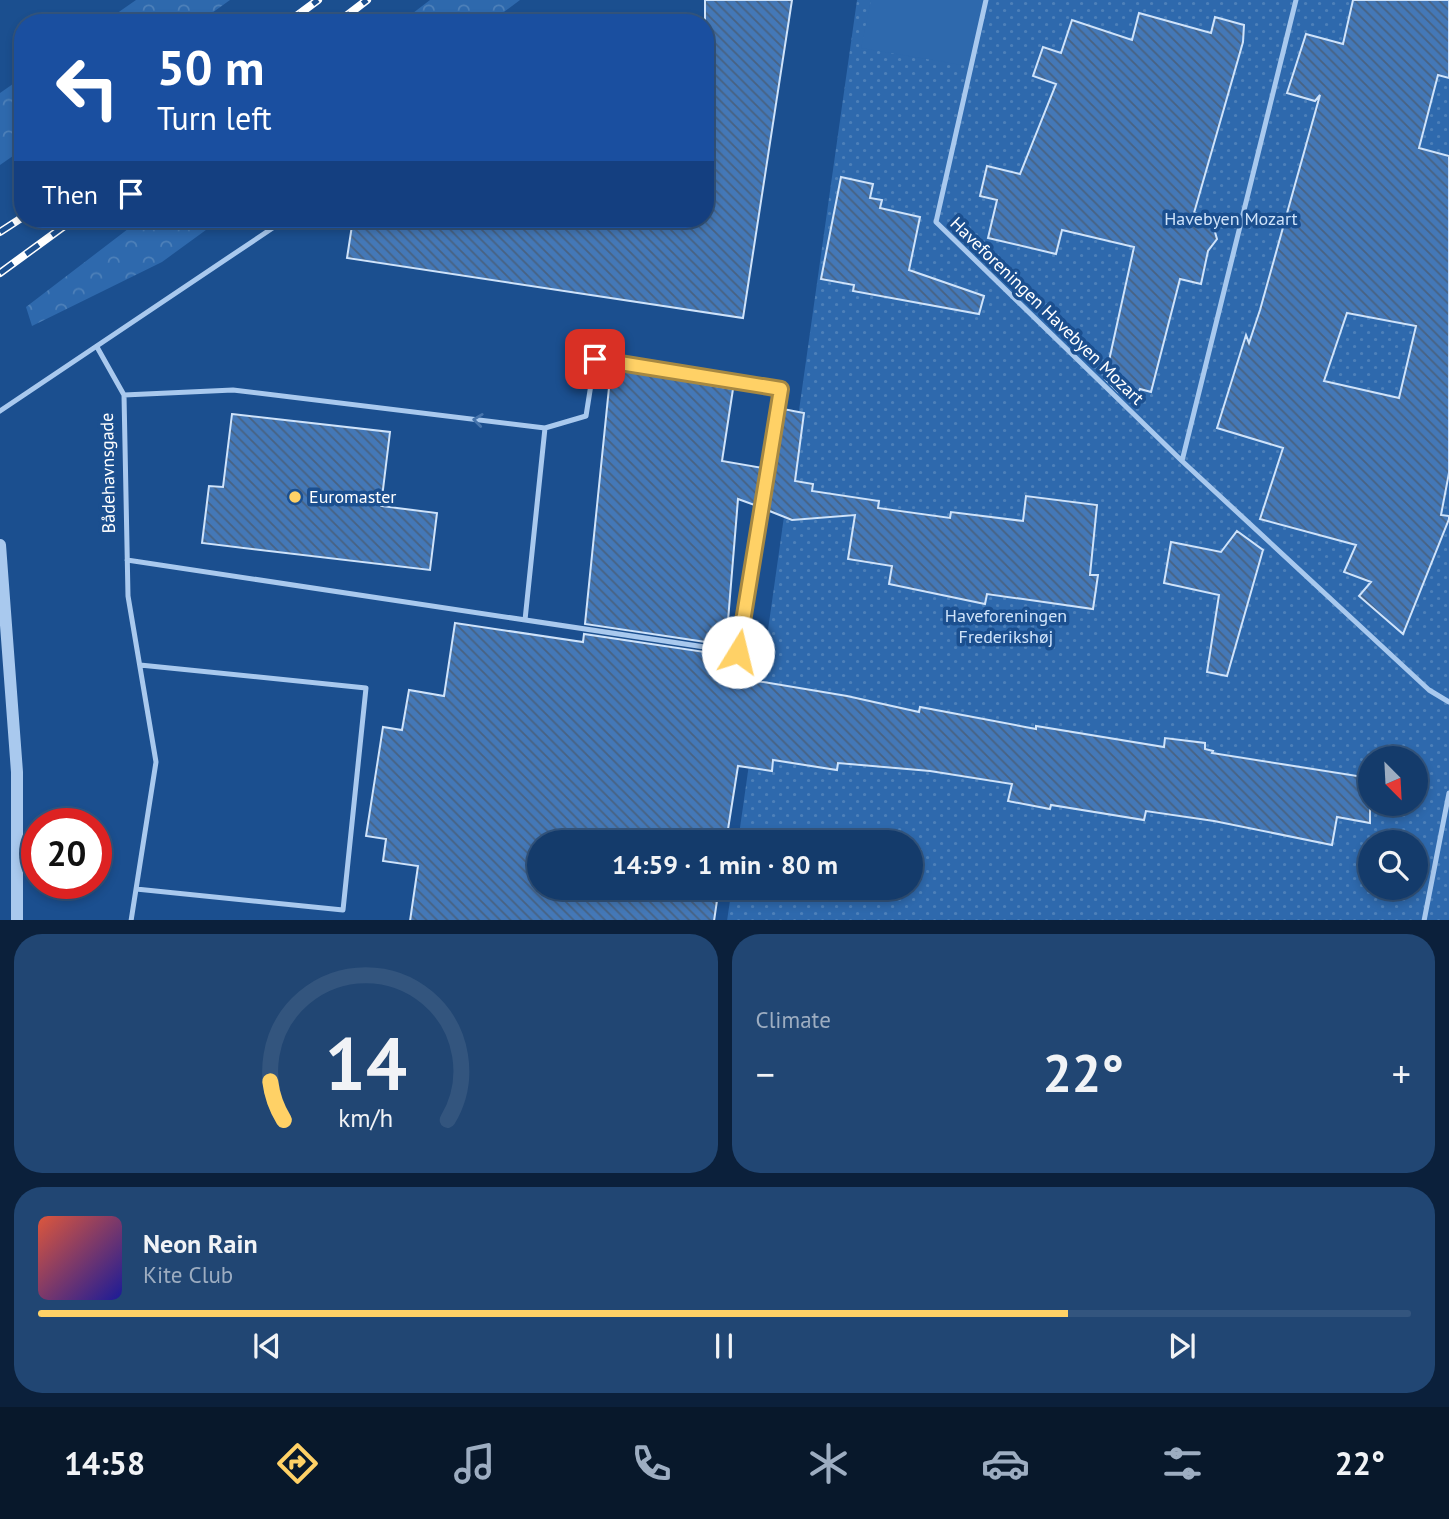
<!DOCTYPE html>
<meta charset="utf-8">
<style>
:root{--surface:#143b6b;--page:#214673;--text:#f1f3f6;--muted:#9dadc1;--line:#33557e;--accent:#ffd166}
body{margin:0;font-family:"PT Sans",sans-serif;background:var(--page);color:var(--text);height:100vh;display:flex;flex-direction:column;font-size:26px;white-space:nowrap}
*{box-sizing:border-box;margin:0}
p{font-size:23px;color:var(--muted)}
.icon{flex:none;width:38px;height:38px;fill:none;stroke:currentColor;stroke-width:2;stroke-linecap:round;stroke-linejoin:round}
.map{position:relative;height:920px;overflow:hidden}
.sheet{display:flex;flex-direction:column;gap:14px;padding:14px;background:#0b203b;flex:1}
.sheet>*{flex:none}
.banner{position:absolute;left:14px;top:14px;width:700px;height:214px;border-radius:28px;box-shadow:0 4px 10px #0003,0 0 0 2px var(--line);background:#1a4fa0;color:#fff;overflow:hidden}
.needle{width:46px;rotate:156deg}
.controls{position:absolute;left:1358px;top:746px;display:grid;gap:14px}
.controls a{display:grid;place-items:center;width:70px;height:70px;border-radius:50%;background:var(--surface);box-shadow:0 4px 10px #0003,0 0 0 2px var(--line);font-size:35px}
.speed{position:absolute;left:21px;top:808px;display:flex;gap:14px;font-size:35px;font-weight:700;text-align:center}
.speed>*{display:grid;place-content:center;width:91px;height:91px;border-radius:50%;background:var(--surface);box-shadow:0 4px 10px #0003,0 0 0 2px var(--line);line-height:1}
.speed .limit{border:10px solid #d22;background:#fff;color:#111}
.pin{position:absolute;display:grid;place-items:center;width:60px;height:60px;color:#fff;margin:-30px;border-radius:14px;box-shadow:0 4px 10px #0006}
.me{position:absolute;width:77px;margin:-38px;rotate:9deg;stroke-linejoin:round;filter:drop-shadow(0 0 5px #0008)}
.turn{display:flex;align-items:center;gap:24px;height:147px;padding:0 28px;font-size:32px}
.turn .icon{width:91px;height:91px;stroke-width:2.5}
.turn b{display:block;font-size:49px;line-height:60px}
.then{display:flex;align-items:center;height:66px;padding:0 28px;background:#0003;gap:14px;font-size:26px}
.big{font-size:52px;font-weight:700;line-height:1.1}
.sheet .card{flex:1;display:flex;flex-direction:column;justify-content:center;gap:10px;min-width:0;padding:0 24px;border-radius:28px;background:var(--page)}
.sheet .dial{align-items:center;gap:0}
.dial svg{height:182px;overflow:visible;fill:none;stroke:var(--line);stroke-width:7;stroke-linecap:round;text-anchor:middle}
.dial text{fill:var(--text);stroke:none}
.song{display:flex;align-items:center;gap:21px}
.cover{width:84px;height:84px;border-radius:10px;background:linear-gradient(135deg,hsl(10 70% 55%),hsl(240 70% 35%))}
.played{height:7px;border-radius:4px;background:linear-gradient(90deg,var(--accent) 75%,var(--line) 75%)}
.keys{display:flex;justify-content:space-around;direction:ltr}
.heat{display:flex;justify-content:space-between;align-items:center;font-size:38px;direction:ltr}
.sheet .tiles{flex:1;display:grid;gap:14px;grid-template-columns:1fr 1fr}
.card:last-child{grid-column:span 2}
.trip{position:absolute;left:527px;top:830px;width:396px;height:70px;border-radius:35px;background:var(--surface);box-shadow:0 4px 10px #0003,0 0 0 2px var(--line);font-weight:700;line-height:70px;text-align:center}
.dock{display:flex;height:112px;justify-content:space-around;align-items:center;background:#08182b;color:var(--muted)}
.dock .icon{width:49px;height:49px}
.dock .on{color:var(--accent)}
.dock b{font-size:32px;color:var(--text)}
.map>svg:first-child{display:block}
.grass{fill:url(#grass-dots);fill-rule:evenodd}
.forest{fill:url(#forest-crowns)}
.park{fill:#2e69ad}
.building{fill:url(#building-back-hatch);stroke:#cfe3fa;stroke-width:2;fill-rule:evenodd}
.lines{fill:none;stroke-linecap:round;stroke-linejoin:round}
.service{stroke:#a9c9ee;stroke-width:5}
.tertiary{stroke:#a9c9ee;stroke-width:12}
.rail-casing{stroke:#fff;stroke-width:8}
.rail{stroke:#1b4f8f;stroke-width:5;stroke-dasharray:16;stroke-linecap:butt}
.oneway{stroke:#4674ac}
.route-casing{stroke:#a68842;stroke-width:18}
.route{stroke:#ffd166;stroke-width:12}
.poi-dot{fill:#ffd166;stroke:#1b4f8f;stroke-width:2.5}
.labels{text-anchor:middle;stroke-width:7;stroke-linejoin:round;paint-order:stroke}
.park-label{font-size:18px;fill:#cfe3fa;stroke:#1b4f8f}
.street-label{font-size:18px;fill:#fff;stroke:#1b4f8f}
.poi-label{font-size:18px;fill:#fff;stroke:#1b4f8f;text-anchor:start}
</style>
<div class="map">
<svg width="1449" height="921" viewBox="0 0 1449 921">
<defs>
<pattern id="grass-dots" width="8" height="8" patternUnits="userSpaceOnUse" patternTransform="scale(1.75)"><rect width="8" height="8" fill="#2e69ad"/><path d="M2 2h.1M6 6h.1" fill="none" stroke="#4d80b9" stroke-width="1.8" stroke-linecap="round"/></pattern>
<pattern id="forest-crowns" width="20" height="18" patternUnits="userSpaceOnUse" patternTransform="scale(1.75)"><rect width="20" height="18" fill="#2e69ad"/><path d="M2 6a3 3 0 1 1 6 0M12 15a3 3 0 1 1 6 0" fill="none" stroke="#4d80b9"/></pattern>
<pattern id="building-back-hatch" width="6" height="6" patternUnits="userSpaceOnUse" patternTransform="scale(1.75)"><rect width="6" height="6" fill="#4478b7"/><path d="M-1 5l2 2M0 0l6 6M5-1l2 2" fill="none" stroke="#486282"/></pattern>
</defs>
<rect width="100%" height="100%" fill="#1b4f8f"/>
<!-- grass -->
<path class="grass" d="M857 0H1449V920L727 921 732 887H910V842H738ZM1370 758H1416V803H1370ZM1370 842H1416V887H1370Z"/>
<!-- forest -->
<path class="forest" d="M136 0H230L198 23H103Z
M430 0H520L489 23H400Z
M23 77V149L0 165V93Z
M141 219H221L162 262 32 326 26 307Z"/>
<!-- park -->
<path class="park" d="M871 0H986L974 67 861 48Z"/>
<!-- building -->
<path class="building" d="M705 0H792L743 318 347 258 353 219H705Z
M1353 0H1449V78L1438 75 1419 148 1449 156V473L1441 515 1449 516V519L1403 634 1359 596 1371 582 1344 572 1356 545 1260 519 1283 448 1217 428 1246 335 1249 343 1260 310 1320 95 1315 101 1287 93 1306 34 1343 44ZM1347 313 1416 326 1399 398 1324 381Z
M1139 13 1211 33 1215 17 1244 25 1243 42 1194 213 1211 218 1217 239 1208 251 1201 284 1180 279 1151 392 1140 389 1135 398 1118 392 1105 379 1134 247 1062 230 1056 254 988 238 997 200 980 196 987 166 1020 174 1056 84 1033 76 1043 47 1061 53 1072 20 1132 40Z
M841 177 873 184 870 198 882 200 880 208 920 217 909 270 984 296 979 314 853 291 854 285 821 279Z
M611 368 733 389 722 461 763 468 757 506 738 499 726 645 585 624Z
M783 409 804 413 795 481 813 484 812 491 879 501 878 508 950 518 951 512 1023 521 1026 496 1097 505 1090 575H1098L1093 609 987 594 985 604 889 584 892 566 848 559 855 515 792 520 767 510Z
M232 414 390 432 381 506 437 513 430 570 202 543 209 486 223 487Z
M1237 531 1263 550 1227 676 1207 672 1219 595 1164 583 1171 542 1221 552Z
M455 623 583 642 584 634 725 655 724 663 753 668 751 680 847 696 919 712 920 707 1036 729V726L1164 747 1165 738 1205 743V749L1213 751 1212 753 1370 778V823L1337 817 1332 845 1214 821 1146 811 1144 820 1051 805 1050 809 1008 801 1012 784 930 771 838 763 837 770 773 760 772 771 738 766 726 842H539V887H719L714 921H410L418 866 383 861 386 839 366 836 383 727 402 730 409 690 444 696Z"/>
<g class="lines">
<!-- service -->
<path class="service" d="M986 0 936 222 1182 461 1429 690 1449 702
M97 347 124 395 128 596 156 762 131 921
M124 395 233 390 545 428
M0 411 286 219
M1182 461 1296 0
M127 560 738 652 781 389 595 359 586 416 545 428 525 620
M136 889 343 910 366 688 140 665
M1424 921 1449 793"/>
<!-- tertiary -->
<path class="tertiary" d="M0 545 17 772V921"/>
<!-- rail casing -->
<g class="rail-casing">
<path id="rail" d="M287 23 318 0
M337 23 367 0
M0 232 23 217
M0 273 74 219"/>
</g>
<!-- rail -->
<use href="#rail" class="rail"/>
</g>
<!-- one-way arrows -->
<defs><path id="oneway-chevron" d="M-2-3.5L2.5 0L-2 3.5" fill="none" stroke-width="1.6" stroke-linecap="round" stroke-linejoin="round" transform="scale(1.75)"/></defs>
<use class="oneway" href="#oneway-chevron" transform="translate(478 420) rotate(-173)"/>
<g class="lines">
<!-- route casing -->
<g class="route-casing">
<path id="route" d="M595 359 781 389 738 652"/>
</g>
<!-- route -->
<use href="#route" class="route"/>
</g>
<!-- markers -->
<circle class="poi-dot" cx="295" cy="497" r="7"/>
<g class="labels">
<!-- park labels -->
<g class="park-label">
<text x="1231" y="225">Havebyen Mozart</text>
<text x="1006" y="622">Haveforeningen<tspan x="1006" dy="21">Frederikshøj</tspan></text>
</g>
<!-- street labels -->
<g class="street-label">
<text transform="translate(1047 311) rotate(44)" y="6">Haveforeningen Havebyen Mozart</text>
<text transform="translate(108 473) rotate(-91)" y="6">Bådehavnsgade</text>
</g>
<!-- poi labels -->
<g class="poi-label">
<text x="309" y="503">Euromaster</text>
</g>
</g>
</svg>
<div class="controls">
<a><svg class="needle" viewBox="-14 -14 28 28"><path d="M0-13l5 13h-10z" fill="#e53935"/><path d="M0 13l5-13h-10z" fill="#9dadc1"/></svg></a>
<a><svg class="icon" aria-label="search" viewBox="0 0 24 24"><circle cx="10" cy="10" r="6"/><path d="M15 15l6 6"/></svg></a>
</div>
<div class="speed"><div class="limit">20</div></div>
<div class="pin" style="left:595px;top:359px;background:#d93025"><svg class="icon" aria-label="arrive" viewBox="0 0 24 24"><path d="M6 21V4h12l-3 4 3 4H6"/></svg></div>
<svg class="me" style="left:738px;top:652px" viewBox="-20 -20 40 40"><circle r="19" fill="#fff"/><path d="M0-13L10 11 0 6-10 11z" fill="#ffd166"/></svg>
<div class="trip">14:59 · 1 min · 80 m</div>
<div class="banner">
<div class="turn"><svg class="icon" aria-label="left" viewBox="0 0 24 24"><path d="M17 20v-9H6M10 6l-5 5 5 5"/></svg><div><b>50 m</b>Turn left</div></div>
<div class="then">Then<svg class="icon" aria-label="arrive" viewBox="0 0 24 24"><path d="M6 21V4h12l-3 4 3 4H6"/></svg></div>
</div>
</div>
<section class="sheet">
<div class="tiles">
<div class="card dial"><svg viewBox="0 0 100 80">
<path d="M14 69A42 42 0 1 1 86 69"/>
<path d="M14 69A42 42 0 0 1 8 52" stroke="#ffd166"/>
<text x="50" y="56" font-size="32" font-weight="700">14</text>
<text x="50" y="72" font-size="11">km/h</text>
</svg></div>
<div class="card"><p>Climate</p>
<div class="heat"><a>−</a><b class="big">22°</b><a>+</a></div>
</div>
<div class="card">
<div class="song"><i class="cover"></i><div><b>Neon Rain</b><p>Kite Club</p></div></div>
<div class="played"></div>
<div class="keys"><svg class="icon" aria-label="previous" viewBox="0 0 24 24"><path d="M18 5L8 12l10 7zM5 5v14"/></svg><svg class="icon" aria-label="pause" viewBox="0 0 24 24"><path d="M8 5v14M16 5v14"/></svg><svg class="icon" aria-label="next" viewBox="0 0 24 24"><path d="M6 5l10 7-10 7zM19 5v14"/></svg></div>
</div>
</div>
</section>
<nav class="dock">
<b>14:58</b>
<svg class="icon on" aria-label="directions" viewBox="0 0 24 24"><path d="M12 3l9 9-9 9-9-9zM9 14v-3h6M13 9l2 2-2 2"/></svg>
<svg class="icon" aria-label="music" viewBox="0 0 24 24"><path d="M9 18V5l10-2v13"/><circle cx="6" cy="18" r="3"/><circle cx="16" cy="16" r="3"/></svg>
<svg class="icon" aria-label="phone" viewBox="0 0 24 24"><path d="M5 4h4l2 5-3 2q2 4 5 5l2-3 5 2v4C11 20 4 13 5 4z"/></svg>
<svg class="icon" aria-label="climate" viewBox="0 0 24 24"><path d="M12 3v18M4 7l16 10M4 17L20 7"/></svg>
<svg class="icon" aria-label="car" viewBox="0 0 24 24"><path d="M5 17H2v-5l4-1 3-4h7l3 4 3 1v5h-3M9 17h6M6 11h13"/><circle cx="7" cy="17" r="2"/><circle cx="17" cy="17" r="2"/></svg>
<svg class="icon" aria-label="filters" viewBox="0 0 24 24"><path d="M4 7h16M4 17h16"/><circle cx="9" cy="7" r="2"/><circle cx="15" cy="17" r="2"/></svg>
<b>22°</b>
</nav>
